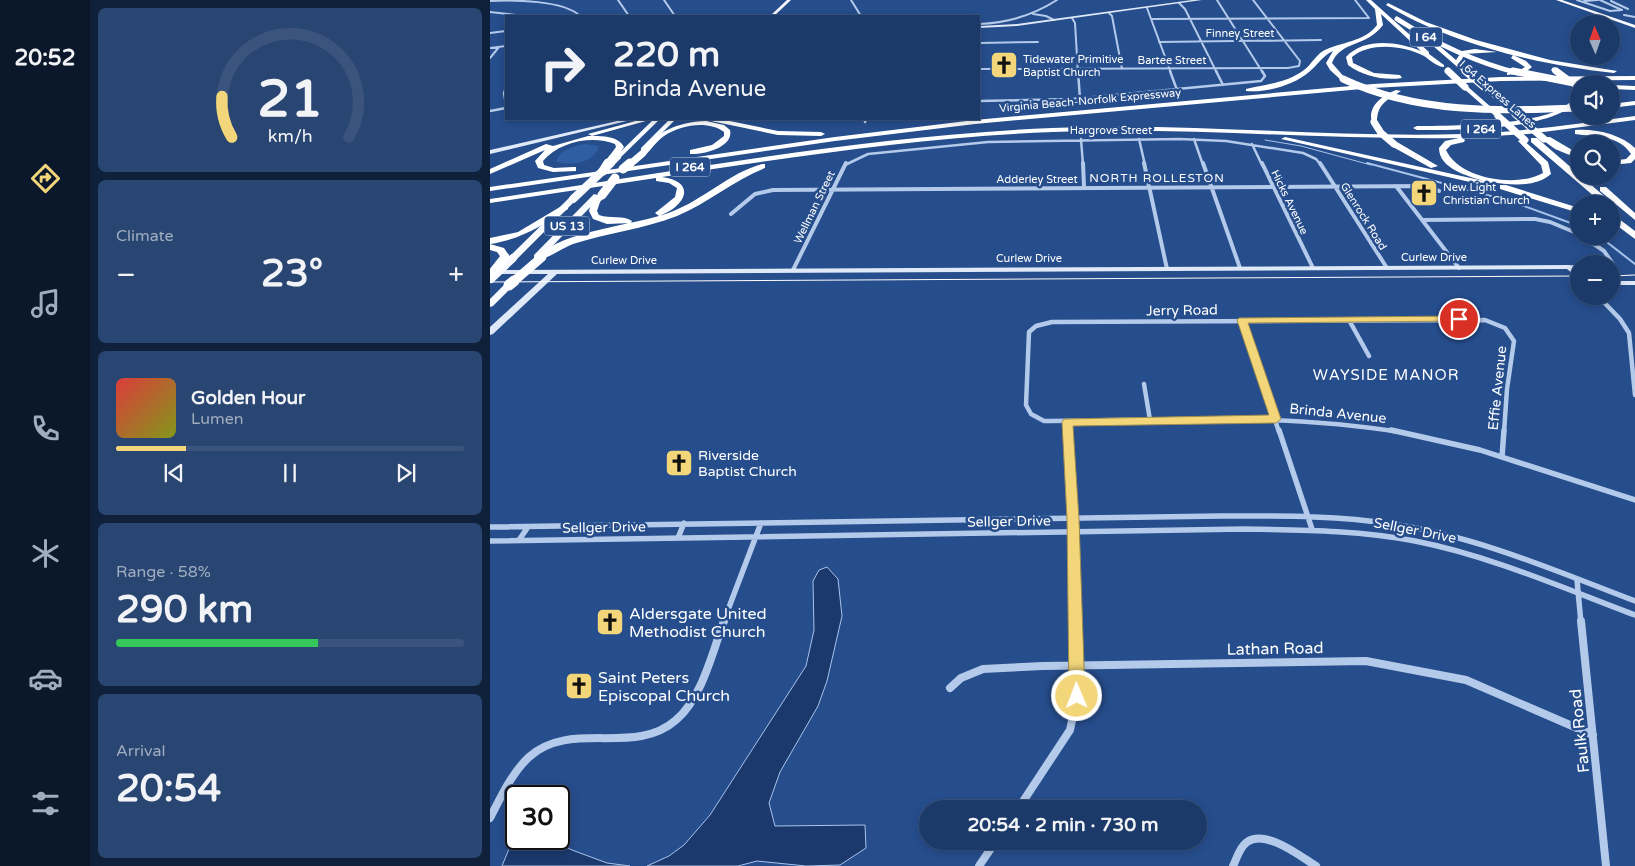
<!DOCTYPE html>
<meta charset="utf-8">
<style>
:root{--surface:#1c3a69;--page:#294571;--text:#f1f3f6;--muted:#a0adc0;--line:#3a547d;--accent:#f3d679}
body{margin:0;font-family:"Varela Round",sans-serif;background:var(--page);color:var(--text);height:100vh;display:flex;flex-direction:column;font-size:19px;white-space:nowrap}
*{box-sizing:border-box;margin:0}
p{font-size:16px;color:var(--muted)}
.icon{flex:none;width:28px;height:28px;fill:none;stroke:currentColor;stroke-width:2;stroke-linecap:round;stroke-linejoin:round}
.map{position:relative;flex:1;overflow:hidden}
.drawer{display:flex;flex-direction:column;gap:8px;padding:8px;background:#0f203a;width:400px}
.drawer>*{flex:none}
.guide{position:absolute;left:15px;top:15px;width:475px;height:105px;border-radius:0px;box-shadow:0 2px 8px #0003,0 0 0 1px var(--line);background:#1c3a69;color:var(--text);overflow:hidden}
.needle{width:32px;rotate:358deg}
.fabs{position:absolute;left:1080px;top:15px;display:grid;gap:10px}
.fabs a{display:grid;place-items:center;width:50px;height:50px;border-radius:50%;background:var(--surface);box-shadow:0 2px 8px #0003,0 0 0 1px var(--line);font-size:25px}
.speed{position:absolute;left:15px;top:785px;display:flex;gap:10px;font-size:25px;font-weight:700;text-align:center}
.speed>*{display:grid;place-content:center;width:65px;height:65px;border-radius:50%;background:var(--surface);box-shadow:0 2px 8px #0003,0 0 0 1px var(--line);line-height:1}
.speed .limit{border:2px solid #111;border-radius:8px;background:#fff;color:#111}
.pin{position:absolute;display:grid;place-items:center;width:42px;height:42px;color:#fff;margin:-21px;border:2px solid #fff;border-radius:50%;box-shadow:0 1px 5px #0007}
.me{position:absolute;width:55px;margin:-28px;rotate:359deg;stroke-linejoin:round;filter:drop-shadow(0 0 4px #0008)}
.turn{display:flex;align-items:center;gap:18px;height:105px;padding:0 25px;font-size:22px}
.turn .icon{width:65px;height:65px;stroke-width:2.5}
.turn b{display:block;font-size:35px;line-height:42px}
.big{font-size:38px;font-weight:700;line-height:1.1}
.drawer .widget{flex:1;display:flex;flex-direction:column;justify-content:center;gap:8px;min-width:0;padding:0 18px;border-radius:8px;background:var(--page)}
.drawer .dial{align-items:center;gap:0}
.dial svg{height:130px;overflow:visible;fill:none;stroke:var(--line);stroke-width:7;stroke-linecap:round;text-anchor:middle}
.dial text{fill:var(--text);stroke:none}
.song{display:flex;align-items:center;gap:15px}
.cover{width:60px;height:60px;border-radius:8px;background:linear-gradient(135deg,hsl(0 70% 55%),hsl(70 70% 35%))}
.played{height:5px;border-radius:2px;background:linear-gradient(90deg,var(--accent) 20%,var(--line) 20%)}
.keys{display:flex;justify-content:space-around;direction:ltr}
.heat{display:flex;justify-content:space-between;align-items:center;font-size:28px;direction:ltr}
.charge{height:8px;border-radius:4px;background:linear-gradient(90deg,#34c759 58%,var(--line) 0)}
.trip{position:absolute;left:429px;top:800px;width:288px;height:50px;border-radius:25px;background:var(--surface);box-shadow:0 2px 8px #0003,0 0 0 1px var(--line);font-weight:700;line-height:50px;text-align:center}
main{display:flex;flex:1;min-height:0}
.menu{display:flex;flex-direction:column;width:90px;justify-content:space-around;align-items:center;background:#0b172a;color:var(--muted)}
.menu .icon{width:35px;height:35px}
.menu .active{color:var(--accent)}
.menu b{font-size:22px;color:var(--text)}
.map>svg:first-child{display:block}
.green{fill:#305ea3}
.water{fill:#1b396c;stroke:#a9c4eb}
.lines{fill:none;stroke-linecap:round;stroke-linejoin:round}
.stream-far1{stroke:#a9c4eb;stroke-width:1}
.stream{stroke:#a9c4eb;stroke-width:2}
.street-far5{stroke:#b4caea;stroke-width:2}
.street-far4{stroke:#b4caea;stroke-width:2.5}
.street-far3{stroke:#b4caea;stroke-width:4}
.street-far2{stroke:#b4caea;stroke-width:4.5}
.street-far1{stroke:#b4caea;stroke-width:5.5}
.street{stroke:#b4caea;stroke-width:8}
.secondary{fill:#dfe9f8;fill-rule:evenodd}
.primary{fill:#f8fafe;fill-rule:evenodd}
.highway{fill:#fff;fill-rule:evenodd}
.tram{stroke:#fff;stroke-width:1}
.primary-bridge-far1{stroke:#f8fafe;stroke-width:6}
.primary-bridge{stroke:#f8fafe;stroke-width:8}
.highway-bridge-far3{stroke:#fff;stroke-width:5}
.highway-bridge-far2{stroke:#fff;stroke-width:7}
.highway-bridge-far1{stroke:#fff;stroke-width:9}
.highway-bridge{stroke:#fff;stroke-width:11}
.route{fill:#f3d679;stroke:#9e8b4f}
.labels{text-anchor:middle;stroke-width:5;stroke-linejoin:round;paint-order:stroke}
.far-street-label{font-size:11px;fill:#fff;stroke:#264d8c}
.far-poi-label{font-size:11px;fill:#fff;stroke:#264d8c;text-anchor:start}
.shield{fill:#264d8c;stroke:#becadc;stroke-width:1}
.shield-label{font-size:12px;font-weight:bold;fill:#fff}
.far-neighbourhood-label{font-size:12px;letter-spacing:1px;fill:#fff;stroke:#264d8c}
.street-label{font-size:14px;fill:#fff;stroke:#264d8c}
.poi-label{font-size:14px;fill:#fff;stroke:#264d8c;text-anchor:start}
.neighbourhood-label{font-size:15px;letter-spacing:1px;fill:#fff;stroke:#264d8c}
.near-poi-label{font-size:16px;fill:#fff;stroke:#264d8c;text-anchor:start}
.near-street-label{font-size:16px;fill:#fff;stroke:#264d8c}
</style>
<main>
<nav class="menu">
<b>20:52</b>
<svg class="icon active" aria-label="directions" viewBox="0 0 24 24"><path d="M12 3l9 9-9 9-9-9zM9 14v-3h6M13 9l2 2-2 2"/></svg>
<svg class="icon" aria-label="music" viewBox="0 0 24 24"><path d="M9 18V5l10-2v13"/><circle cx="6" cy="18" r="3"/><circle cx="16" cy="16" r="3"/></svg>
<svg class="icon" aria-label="phone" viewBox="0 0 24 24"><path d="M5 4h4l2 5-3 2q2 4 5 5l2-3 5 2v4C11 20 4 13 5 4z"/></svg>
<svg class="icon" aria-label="climate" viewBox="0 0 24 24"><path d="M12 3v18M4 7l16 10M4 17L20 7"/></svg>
<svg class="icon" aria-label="car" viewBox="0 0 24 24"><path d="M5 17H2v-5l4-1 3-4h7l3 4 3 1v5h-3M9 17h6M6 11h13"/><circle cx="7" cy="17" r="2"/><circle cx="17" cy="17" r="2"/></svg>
<svg class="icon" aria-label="filters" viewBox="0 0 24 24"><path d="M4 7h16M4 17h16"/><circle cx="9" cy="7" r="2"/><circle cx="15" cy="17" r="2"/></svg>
</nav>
<section class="drawer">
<div class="widget dial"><svg viewBox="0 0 100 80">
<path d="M14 69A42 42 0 1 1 86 69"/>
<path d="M14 69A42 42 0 0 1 8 44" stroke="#f3d679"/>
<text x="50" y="56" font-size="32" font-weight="700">21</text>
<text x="50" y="72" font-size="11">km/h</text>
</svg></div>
<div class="widget"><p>Climate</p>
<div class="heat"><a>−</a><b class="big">23°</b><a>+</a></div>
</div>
<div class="widget">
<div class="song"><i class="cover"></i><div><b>Golden Hour</b><p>Lumen</p></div></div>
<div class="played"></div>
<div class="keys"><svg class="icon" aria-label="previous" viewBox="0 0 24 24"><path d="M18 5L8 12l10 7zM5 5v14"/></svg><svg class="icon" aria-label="pause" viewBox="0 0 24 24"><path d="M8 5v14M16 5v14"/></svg><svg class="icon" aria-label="next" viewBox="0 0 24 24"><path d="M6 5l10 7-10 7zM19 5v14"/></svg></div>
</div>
<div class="widget"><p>Range · 58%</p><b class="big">290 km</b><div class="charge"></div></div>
<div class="widget"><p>Arrival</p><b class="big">20:54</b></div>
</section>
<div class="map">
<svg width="1145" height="866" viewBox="0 0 1145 866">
<rect width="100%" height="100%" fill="#264d8c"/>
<!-- green -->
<path class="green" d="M95 144 109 146C105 163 80 167 66 161 70 150 84 146 95 144Z"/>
<!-- water -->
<path class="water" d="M337 567 348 579 352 616 337 681 328 706 290 772 279 803 285 826 375 825 376 848 350 865 316 866 267 861 248 866H157L179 856 194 845 220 815 316 666 324 630 323 581 329 570Z
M32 840H60L82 850 117 863 140 866H12L19 849Z"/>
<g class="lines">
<!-- stream-far1 -->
<path class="stream-far1" d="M775 140 811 146 881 165"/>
<!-- stream -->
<path class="stream" d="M877 163 1023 202 1089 226
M1109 236 1145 264"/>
<!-- street-far5 -->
<path class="street-far5" d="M128 0 139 16
M174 0 185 16
M361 0 371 16
M727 0 773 73
M1087 0 1120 11 1132 10 1110 0
M0 1C23 0 74 0 90 16
M1094 1 1108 0
M1121 1 1138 9
M689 3 695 9 727 73
M657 8 681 73
M0 12 34 16
M619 13 622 16 632 69
M543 14 556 16 564 20
M1134 15 1145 17
M582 18 585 23 588 73
M661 19 879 18 865 0
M489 24C518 23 542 16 567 0
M0 33 16 31
M669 42 831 40
M489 43 548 42
M0 48 16 46
M0 58 9 47
M489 69 798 68 809 66 810 61 763 0"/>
<!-- street-far4 -->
<path class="street-far4" d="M588 71 590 99
M680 71 687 90
M726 71 733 85
M16 88 14 93 16 104
M489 101 583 99 771 81 775 76 772 71
M0 111 16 108
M375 122 376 119
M591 139 593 165
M649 139 655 165
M704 139 713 165
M762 144 772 165
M355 165 378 154 498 142 689 139 736 141 813 153 826 159 831 165"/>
<!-- street-far3 -->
<path class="street-far3" d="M593 163 594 187
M654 163 677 269
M713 163 750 268
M772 163 823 268
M830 163 897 268
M906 186 969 268
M241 214 265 194 283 190 935 186 949 191
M933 220 1045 219 1060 222 1089 234
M1092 236 1114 251 1123 264 1121 266
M1079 267H1089
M303 270 356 163"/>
<!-- street-far2 -->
<path class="street-far2" d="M1108 296 1130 319 1139 333 1145 395
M752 320 789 432
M859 320 879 356
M654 384 660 420
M578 422V432
M909 432C792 413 672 420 554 421L541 414 536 405 539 332 546 326 562 322 995 320 1015 328 1024 341 1017 389 1014 432"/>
<!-- street-far1 -->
<path class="street-far1" d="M578 430 585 623
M789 430 822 529
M901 430 990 450 1145 500
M1012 457 1014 430
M0 527 731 516C788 516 845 515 902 524 986 536 1066 571 1145 601
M188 538 194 523
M29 540 38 527
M0 541 755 529C812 530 869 530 925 541 1001 556 1073 588 1145 615
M1087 580 1091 623
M233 623 271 523"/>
<!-- street -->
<path class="street" d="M1091 621 1116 866
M460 688 471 678 493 669 553 666 876 661 976 680 1103 735
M528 809 580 730 587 697 585 621
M0 818C11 797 21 774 39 757 81 719 144 757 186 720 212 698 222 653 234 621
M489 866 506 841
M743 866C747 858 749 848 757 842 776 829 810 856 826 866"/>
<!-- secondary -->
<path class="secondary" d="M702 0H712L527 26 489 28V26L527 24Z
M136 119H145L0 154V150Z
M1079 265 1089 272V279L1077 269 67 274 3 334 0 335V327L58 274H1V270Z
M1121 281H1145V285H1121Z"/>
<!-- primary -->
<path class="primary" d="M297 0H301L284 16H280Z
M1066 0H1072L1145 25V28Z
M164 119H170L130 158H126V156Z
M180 119H186L155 150H151V148Z
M104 194 111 196 50 259H44V255Z
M80 197 87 199 26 260H20V256Z
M19 282 23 285 22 287 3 306 0 307V299L16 283Z"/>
<!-- highway -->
<path class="highway" d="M876 0H881L939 52V54L954 65V67C947 67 940 60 934 56 913 45 880 42 862 57L863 63 884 73 910 75 912 78C894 81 873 76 858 65L856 57C875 37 908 42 931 51L891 14 893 25C877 47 850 41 842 63L855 78V80H851L840 70 836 63 843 51C832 56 828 65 819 72 804 85 776 93 756 91V89C776 84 797 83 814 70 821 65 825 56 833 51 852 41 873 43 887 25L885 9Z
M898 3 936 22 986 40 1060 60 1127 71 1124 73C1051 66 959 43 896 5Z
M927 30H931L966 60 972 51 985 49 1007 52 974 54 972 60 977 70 972 71 927 32Z
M1023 55 1036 61 1042 67 1034 73 1017 75V73L1030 70 1035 67 1021 58Z
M1145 76V80L1011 81 883 88 485 124 345 141 0 191V187L345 137 485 120 883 84 1011 77Z
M1082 85 1087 86 1089 99C1066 131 965 130 927 130L923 128 927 126C962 126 1052 126 1078 104 1081 102 1083 98 1085 95Z
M1121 85 1145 86V90L1121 89Z
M973 86H977L1010 115V117H1006L973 88Z
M993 87H997L1027 113V115H1023L993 89Z
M906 90 911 91C898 100 887 103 887 122L882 123C877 106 892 96 906 90Z
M1145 101V105L1121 108V104Z
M1145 116V120L1038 134 972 138 975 140 974 142 961 145 956 150C969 179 1027 188 1053 173L1051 165 1028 141 1032 139 1058 162 1061 174C1045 188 1020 185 1001 182L1006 185 1002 187 791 139 795 137 994 181C978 176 949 169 949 148L955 141 969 138C834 140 699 127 563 132 432 137 302 157 172 177 208 182 195 207 169 216L165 213 185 197 187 188 179 183 166 181V178L0 203V199C187 171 373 136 562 128 699 122 836 138 973 134 1030 132 1088 124 1145 116Z
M153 119H163L102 136 98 134Z
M218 119H230L288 131 331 132 335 134 331 136 288 135 221 121Z
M216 121 234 125 240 130C244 147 214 155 200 154V150L222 145 234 136V132C218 120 191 125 174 136 167 141 161 149 155 156L148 154C166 132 187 122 216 121Z
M1085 130C1104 128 1131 134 1145 148V159L1141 163 1121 165V161L1136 159 1141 154C1129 135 1105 137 1085 134Z
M98 136C110 136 128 135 134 147L125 160H122L118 158 126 147 125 144C102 135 69 142 53 161L54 165 64 168 83 167H86V171L63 172 48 168 45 161 55 150 0 174V169L56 144 63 146Z
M1054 137H1060L1089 154V159L1065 149 1054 141Z
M1041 138H1047L1121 202 1122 204 1121 205V204H1113L1041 142Z
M901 142H907L948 166 941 168 901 146Z
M272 164H275V168C244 180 218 203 187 216 154 229 117 233 83 244 74 247 56 260 49 259L47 257C72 230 145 226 181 212 213 200 239 173 272 164Z
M1010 185H1016L1089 208V213L1010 189Z
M1110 187H1116L1145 213V220L1110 191Z
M109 193 116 195 110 202 107 211 109 215C120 219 134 215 142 221L141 223 117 224 103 219 99 211 102 201Z
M75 204 78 205V209C51 226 32 239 0 244V238L28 232Z
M1121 213 1145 231V239L1121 221Z
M0 244 14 248 20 257 18 259H12L7 252 0 250Z"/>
<!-- tram -->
<path class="tram" d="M1121 276 1145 275
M0 282 1089 276"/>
<!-- primary-bridge-far1 -->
<path class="primary-bridge-far1" d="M120 165 128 157"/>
<!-- primary-bridge -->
<path class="primary-bridge" d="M83 199 121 163
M1 279 23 258"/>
<!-- highway-bridge-far3 -->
<path class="highway-bridge-far3" d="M907 19C945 43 984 62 1028 73
M1064 70 1068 73
M958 71 960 73
M975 71 977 73"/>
<!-- highway-bridge-far2 -->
<path class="highway-bridge-far2" d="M958 71 975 87
M975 71 995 88
M1023 71 1089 84
M1066 71 1081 82
M853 79C927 114 1009 111 1089 108
M1025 114 1054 139
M1008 116 1035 140
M884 122 891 133 904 144
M117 165 122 158
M139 165 152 154"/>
<!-- highway-bridge-far1 -->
<path class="highway-bridge-far1" d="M133 169 140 163
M113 171 118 163
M112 195 125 178
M0 276 15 257
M23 282 52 257"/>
<!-- highway-bridge -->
<path class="highway-bridge" d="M19 285 24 281"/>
</g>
<!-- route -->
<path class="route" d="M969 316 974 319 972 321 758 323 791 419 786 423 583 426 589 519 595 696 593 702 587 704 581 702 579 696 577 519 572 422 574 419 779 415 747 320 749 318Z"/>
<!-- icons -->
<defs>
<g id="church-square" transform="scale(1.4375)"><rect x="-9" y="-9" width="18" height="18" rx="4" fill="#f3d679" stroke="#264d8c"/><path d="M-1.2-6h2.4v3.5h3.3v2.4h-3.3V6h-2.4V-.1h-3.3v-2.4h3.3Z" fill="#111"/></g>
</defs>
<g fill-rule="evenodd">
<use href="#church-square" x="514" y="65"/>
<use href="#church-square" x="934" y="193"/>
<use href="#church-square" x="189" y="463"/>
<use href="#church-square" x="120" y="622"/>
<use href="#church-square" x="89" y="686"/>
</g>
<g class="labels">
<!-- far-street labels -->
<g class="far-street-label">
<text x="750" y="37">Finney Street</text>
<text x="682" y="64">Bartee Street</text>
<text transform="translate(1008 94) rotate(41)" y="4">I 64 Express Lanes</text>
<text transform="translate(600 100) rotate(-5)" y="4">Virginia Beach-Norfolk Expressway</text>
<text x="621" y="134">Hargrove Street</text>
<text x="547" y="183">Adderley Street</text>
<text transform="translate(800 202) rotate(64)" y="4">Hicks Avenue</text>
<text transform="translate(324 207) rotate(-64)" y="4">Wellman Street</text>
<text transform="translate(874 216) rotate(58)" y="4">Glenrock Road</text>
<text x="944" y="261">Curlew Drive</text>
<text x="539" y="262">Curlew Drive</text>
<text x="134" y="264">Curlew Drive</text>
</g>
<!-- far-poi labels -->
<g class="far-poi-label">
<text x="533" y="63">Tidewater Primitive<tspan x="533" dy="13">Baptist Church</tspan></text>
<text x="953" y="191">New Light<tspan x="953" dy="13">Christian Church</tspan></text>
</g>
<!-- shield labels -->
<g class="shield">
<rect x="920" y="27.5" width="32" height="19" rx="4"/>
<rect x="971" y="119.5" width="40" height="19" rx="4"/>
<rect x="180" y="157.5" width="40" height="19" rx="4"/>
<rect x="54.5" y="216.5" width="45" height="19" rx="4"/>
</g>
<g class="shield-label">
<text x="936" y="41">I 64</text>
<text x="991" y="133">I 264</text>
<text x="200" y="171">I 264</text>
<text x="77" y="230">US 13</text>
</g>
<!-- far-neighbourhood labels -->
<g class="far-neighbourhood-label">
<text x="667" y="182">NORTH ROLLESTON</text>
</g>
<!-- street labels -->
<g class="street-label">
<text transform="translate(692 310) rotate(-1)" y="5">Jerry Road</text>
<text transform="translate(1007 388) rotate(-84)" y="5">Effie Avenue</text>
<text transform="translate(848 413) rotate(6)" y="5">Brinda Avenue</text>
<text transform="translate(519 521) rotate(-1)" y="5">Sellger Drive</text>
<text transform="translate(114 527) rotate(-1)" y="5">Sellger Drive</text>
<text transform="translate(925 530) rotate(11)" y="5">Sellger Drive</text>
</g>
<!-- poi labels -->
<g class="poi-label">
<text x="208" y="460">Riverside<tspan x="208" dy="16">Baptist Church</tspan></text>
</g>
<!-- neighbourhood labels -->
<g class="neighbourhood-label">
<text x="896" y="380">WAYSIDE MANOR</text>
</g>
<!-- near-poi labels -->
<g class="near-poi-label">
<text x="139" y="619">Aldersgate United<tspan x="139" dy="18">Methodist Church</tspan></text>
<text x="108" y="683">Saint Peters<tspan x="108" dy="18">Episcopal Church</tspan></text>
</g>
<!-- near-street labels -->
<g class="near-street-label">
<text transform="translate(785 648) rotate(-1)" y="6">Lathan Road</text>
<text transform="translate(1089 731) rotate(-96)" y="6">Faulk Road</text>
</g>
</g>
</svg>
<div class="fabs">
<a><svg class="needle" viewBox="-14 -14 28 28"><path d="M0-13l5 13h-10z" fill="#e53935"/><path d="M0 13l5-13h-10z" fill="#a0adc0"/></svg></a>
<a><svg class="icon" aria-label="sound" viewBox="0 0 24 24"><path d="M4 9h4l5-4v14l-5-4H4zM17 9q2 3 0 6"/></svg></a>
<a><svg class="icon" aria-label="search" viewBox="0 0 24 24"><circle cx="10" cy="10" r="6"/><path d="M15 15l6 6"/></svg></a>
<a>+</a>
<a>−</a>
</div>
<div class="speed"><div class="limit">30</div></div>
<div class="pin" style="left:969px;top:319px;background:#d93025"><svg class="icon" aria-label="arrive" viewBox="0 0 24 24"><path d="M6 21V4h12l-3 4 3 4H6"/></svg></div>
<svg class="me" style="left:587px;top:696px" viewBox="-20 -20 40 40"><circle r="17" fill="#f3d679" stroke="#fff" stroke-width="3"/><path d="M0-11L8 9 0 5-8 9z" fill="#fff"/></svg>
<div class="trip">20:54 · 2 min · 730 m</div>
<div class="guide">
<div class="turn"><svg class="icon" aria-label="right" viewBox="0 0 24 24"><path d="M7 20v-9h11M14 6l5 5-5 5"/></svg><div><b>220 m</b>Brinda Avenue</div></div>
</div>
</div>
</main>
